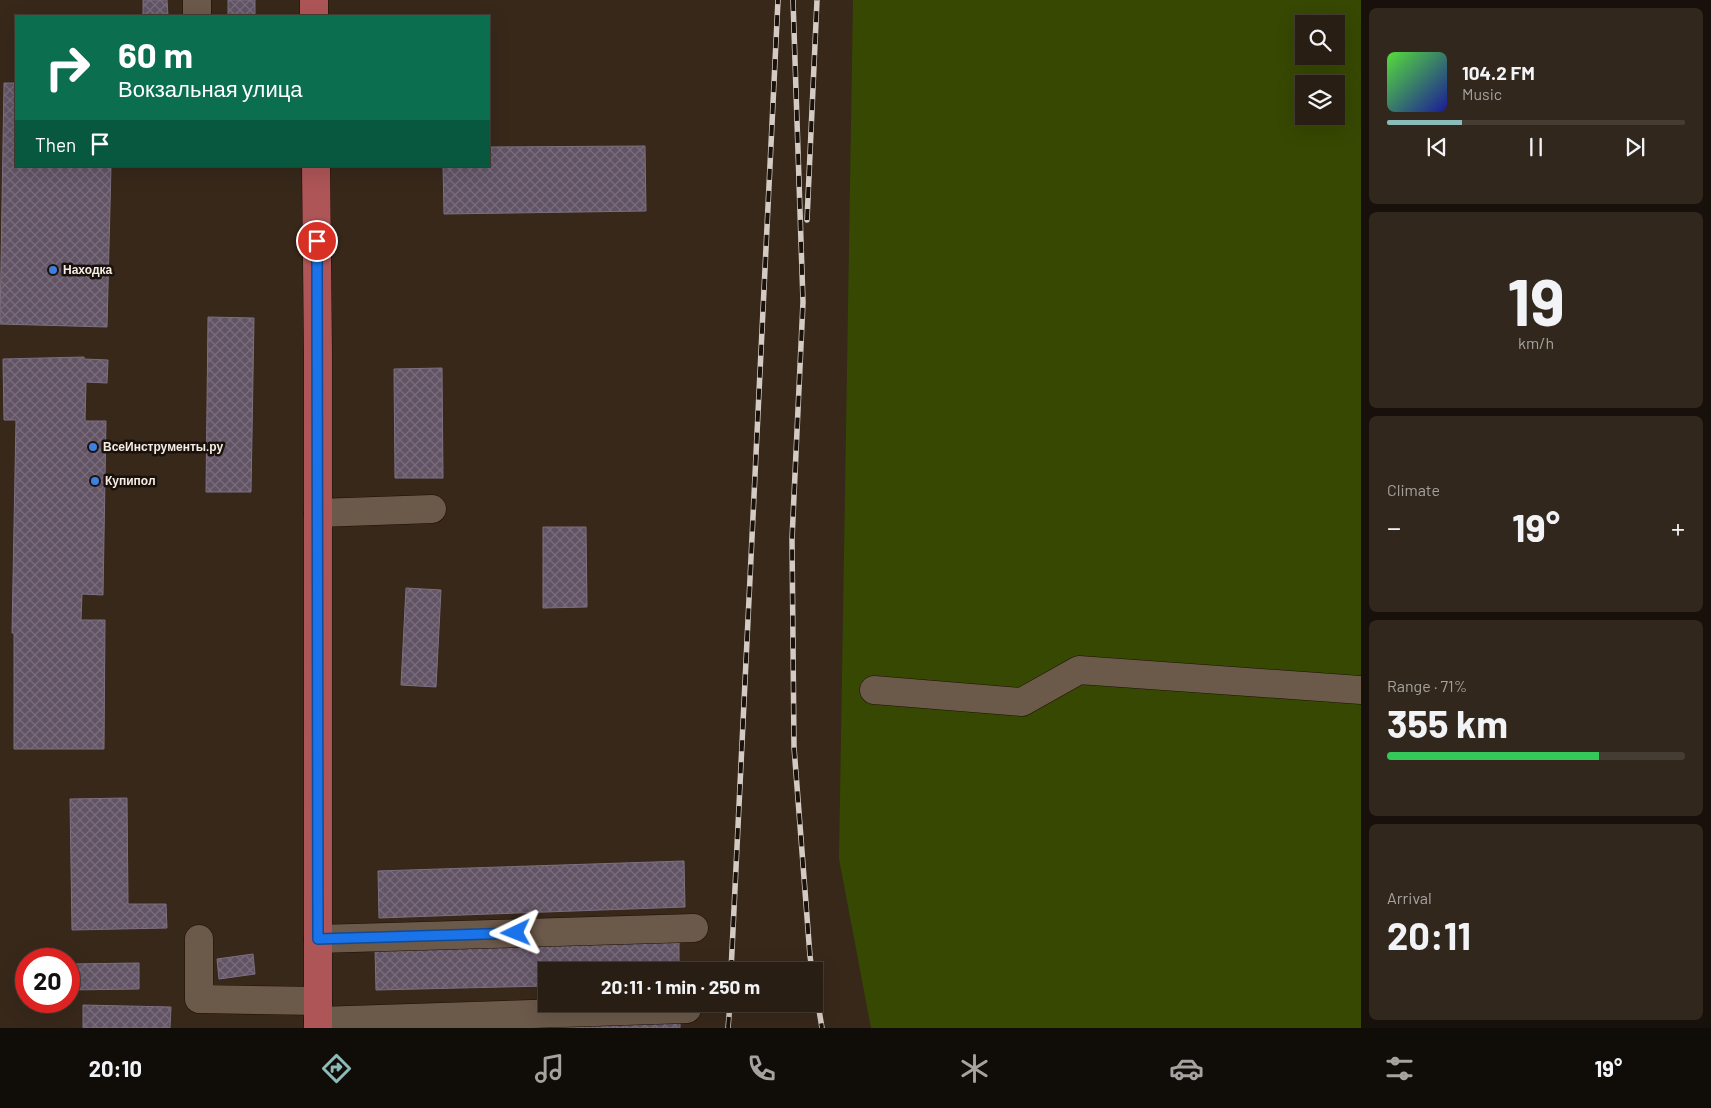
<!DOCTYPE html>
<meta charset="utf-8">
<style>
:root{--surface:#291e14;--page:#31271d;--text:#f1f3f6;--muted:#a5a2a0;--line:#453c34;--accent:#8bbbb9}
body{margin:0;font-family:Barlow,sans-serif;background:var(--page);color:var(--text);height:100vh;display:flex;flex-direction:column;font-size:19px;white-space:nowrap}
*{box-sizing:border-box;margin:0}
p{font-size:16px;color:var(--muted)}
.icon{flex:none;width:28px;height:28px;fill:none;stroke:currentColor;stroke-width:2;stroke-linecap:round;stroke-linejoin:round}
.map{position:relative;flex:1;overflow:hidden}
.side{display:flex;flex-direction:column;gap:8px;padding:8px;background:#17100b;width:350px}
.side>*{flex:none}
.hud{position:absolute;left:15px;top:15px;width:475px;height:152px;border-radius:0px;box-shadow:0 5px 20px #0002,0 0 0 1px var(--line);background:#0b6e4f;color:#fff;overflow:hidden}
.buttons{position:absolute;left:1295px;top:15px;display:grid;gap:10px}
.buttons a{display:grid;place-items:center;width:50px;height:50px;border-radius:0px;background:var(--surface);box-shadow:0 5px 20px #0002,0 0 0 1px var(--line);font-size:25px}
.speed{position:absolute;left:15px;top:948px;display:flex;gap:10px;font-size:25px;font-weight:700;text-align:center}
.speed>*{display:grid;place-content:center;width:65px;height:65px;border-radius:50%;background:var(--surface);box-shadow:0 5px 20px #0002,0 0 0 1px var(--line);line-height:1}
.speed .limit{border:8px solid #d22;background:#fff;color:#111}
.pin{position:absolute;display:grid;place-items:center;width:42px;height:42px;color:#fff;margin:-21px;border:2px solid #fff;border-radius:50%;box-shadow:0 1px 5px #0007}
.me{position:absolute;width:55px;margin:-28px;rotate:268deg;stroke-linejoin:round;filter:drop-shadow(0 0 4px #0008)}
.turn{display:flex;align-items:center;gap:18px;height:105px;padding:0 20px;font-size:22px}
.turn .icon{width:65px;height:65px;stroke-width:2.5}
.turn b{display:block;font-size:35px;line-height:42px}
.then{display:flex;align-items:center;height:48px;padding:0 20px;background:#0003;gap:10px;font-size:19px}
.big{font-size:38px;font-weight:700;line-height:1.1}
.side .tile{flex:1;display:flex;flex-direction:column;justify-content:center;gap:8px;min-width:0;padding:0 18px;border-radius:8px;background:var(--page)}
.side .dial{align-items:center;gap:0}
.dial b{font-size:65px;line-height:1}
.song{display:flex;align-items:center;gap:15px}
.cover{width:60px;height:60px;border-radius:8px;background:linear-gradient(135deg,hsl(110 70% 55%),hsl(240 70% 35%))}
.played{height:5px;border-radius:2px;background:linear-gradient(90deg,var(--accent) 25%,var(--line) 25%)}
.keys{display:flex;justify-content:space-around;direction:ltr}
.heat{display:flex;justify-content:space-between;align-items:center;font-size:28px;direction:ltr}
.charge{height:8px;border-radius:4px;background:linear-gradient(90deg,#34c759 71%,var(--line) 0)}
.trip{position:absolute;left:538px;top:962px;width:285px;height:50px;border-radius:0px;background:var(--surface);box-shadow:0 5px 20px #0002,0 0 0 1px var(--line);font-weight:700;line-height:50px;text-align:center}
.menu{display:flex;height:80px;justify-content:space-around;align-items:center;background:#100c08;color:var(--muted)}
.menu .icon{width:35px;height:35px}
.menu .current{color:var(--accent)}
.menu b{font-size:22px;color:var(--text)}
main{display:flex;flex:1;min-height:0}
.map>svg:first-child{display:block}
.green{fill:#364802;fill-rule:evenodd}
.building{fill:url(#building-cross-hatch);stroke:#7d6f81}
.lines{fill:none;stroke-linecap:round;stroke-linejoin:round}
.minor-casing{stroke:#1e1004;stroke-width:29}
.major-casing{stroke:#1e1004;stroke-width:29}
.minor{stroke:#6b594a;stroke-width:28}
.major{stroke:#ae5557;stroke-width:28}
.rail-casing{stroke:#d6cbc2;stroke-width:5.5}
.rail{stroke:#19120c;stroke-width:4;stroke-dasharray:11;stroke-linecap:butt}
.route-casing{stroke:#114b97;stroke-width:12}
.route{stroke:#1a73e8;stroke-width:9}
.shop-dot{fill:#3f7fe0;stroke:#19120c;stroke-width:2}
.labels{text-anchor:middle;stroke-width:5;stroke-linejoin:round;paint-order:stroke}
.poi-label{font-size:12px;font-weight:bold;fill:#f6ece3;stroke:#19120c;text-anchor:start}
</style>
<main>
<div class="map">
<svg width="1361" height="1028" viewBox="0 0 1361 1028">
<defs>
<pattern id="building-cross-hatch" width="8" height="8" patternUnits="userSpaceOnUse" patternTransform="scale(1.25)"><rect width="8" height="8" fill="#625465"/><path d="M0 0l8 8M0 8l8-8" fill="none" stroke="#796d7b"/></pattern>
</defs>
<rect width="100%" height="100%" fill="#37281a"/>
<!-- green -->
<path class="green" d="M853 0H1361V1028H871L839 859ZM1304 24H1336V56H1304ZM1304 84H1336V116H1304Z"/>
<!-- building -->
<path class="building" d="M143 0H167L168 16H143Z
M228 0H255V16H228Z
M4 83H16V166H111L107 327 0 324Z
M645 146 646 211 444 214 443 166H489V147Z
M208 317 254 318 251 492H206Z
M84 357V359L108 360 107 383 86 382 85 421H106L103 595 82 594 81 620H105L104 749H14V633H12L16 420H4L3 359Z
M442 368 443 478H395L394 369Z
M543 527H586L587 607 543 608Z
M406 588 441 590 436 687 401 685Z
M127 798 128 904H166L167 928 72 930 70 799Z
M684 861 685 907 379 918 378 871Z
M679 942V971H546V986L376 990 375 948Z
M253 954 255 974 219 979 217 959Z
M139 963V989L69 990V964Z
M83 1005 171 1007 170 1028H83Z
M680 1020V1028H379Z"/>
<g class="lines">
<!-- minor casing -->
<g class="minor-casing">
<path id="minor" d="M197 16V0
M318 513 432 509
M874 690 1022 702 1079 670 1361 690
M199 939V999L318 1001
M318 939 694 928
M318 1021 687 1009"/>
</g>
<!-- major casing -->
<g class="major-casing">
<path id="major" d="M314 0V16
M316 166 318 354V1028"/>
</g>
<!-- minor -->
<use href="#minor" class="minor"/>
<!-- major -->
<use href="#major" class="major"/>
<!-- rail casing -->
<g class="rail-casing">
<path id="rail" d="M793 0 803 302 792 539 794 747 810 956 812 971
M807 220 817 0
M731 971 778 0
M814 980 822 1028
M728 1028 730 1004"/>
</g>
<!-- rail -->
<use href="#rail" class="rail"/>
</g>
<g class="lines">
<!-- route casing -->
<g class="route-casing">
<path id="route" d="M317 241 318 939 516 933"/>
</g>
<!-- route -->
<use href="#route" class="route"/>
</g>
<!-- markers -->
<g class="shop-dot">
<circle cx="53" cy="270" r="5"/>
<circle cx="93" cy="447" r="5"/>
<circle cx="95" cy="481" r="5"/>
</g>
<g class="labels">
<!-- poi labels -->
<g class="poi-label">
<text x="63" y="274">Находка</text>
<text x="103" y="451">ВсеИнструменты.ру</text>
<text x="105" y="485">Купипол</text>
</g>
</g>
</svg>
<div class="buttons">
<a><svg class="icon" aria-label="search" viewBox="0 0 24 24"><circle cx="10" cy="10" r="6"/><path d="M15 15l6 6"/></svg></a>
<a><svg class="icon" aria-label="layers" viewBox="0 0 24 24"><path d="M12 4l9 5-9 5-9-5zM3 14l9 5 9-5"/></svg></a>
</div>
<div class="speed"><div class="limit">20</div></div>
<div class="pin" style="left:317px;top:241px;background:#d93025"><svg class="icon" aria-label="arrive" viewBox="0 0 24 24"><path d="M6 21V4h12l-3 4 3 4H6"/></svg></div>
<svg class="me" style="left:516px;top:933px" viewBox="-20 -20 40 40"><path d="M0-17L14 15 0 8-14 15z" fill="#1a73e8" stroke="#fff" stroke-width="4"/></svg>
<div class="trip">20:11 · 1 min · 250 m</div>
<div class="hud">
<div class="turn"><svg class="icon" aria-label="right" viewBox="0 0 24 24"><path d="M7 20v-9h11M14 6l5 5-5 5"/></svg><div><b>60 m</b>Вокзальная улица</div></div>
<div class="then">Then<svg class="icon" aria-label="arrive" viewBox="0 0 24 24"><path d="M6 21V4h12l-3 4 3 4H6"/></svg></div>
</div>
</div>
<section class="side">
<div class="tile">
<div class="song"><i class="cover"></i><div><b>104.2 FM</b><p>Music</p></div></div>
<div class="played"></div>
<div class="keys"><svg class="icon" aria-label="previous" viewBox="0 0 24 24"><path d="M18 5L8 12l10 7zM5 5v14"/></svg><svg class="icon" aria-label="pause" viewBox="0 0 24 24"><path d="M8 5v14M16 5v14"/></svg><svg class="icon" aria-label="next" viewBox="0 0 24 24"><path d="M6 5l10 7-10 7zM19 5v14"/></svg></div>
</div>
<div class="tile dial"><b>19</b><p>km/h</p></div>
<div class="tile"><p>Climate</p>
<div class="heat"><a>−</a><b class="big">19°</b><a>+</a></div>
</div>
<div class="tile"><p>Range · 71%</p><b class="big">355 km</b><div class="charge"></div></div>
<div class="tile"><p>Arrival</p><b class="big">20:11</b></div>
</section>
</main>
<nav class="menu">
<b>20:10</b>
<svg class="icon current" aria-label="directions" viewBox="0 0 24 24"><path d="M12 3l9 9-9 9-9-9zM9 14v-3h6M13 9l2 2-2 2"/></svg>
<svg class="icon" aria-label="music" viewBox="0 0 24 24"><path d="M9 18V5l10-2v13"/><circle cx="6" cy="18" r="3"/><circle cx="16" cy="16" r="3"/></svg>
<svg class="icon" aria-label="phone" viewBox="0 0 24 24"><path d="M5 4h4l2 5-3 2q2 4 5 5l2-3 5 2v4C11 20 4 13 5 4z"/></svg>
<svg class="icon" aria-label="climate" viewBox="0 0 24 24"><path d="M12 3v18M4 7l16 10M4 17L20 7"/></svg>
<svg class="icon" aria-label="car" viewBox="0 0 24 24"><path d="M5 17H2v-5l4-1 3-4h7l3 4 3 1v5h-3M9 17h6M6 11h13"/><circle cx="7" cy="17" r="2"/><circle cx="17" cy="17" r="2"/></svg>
<svg class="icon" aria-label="filters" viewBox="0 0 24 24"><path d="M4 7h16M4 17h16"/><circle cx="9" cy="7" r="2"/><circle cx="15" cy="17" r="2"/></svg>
<b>19°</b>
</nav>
